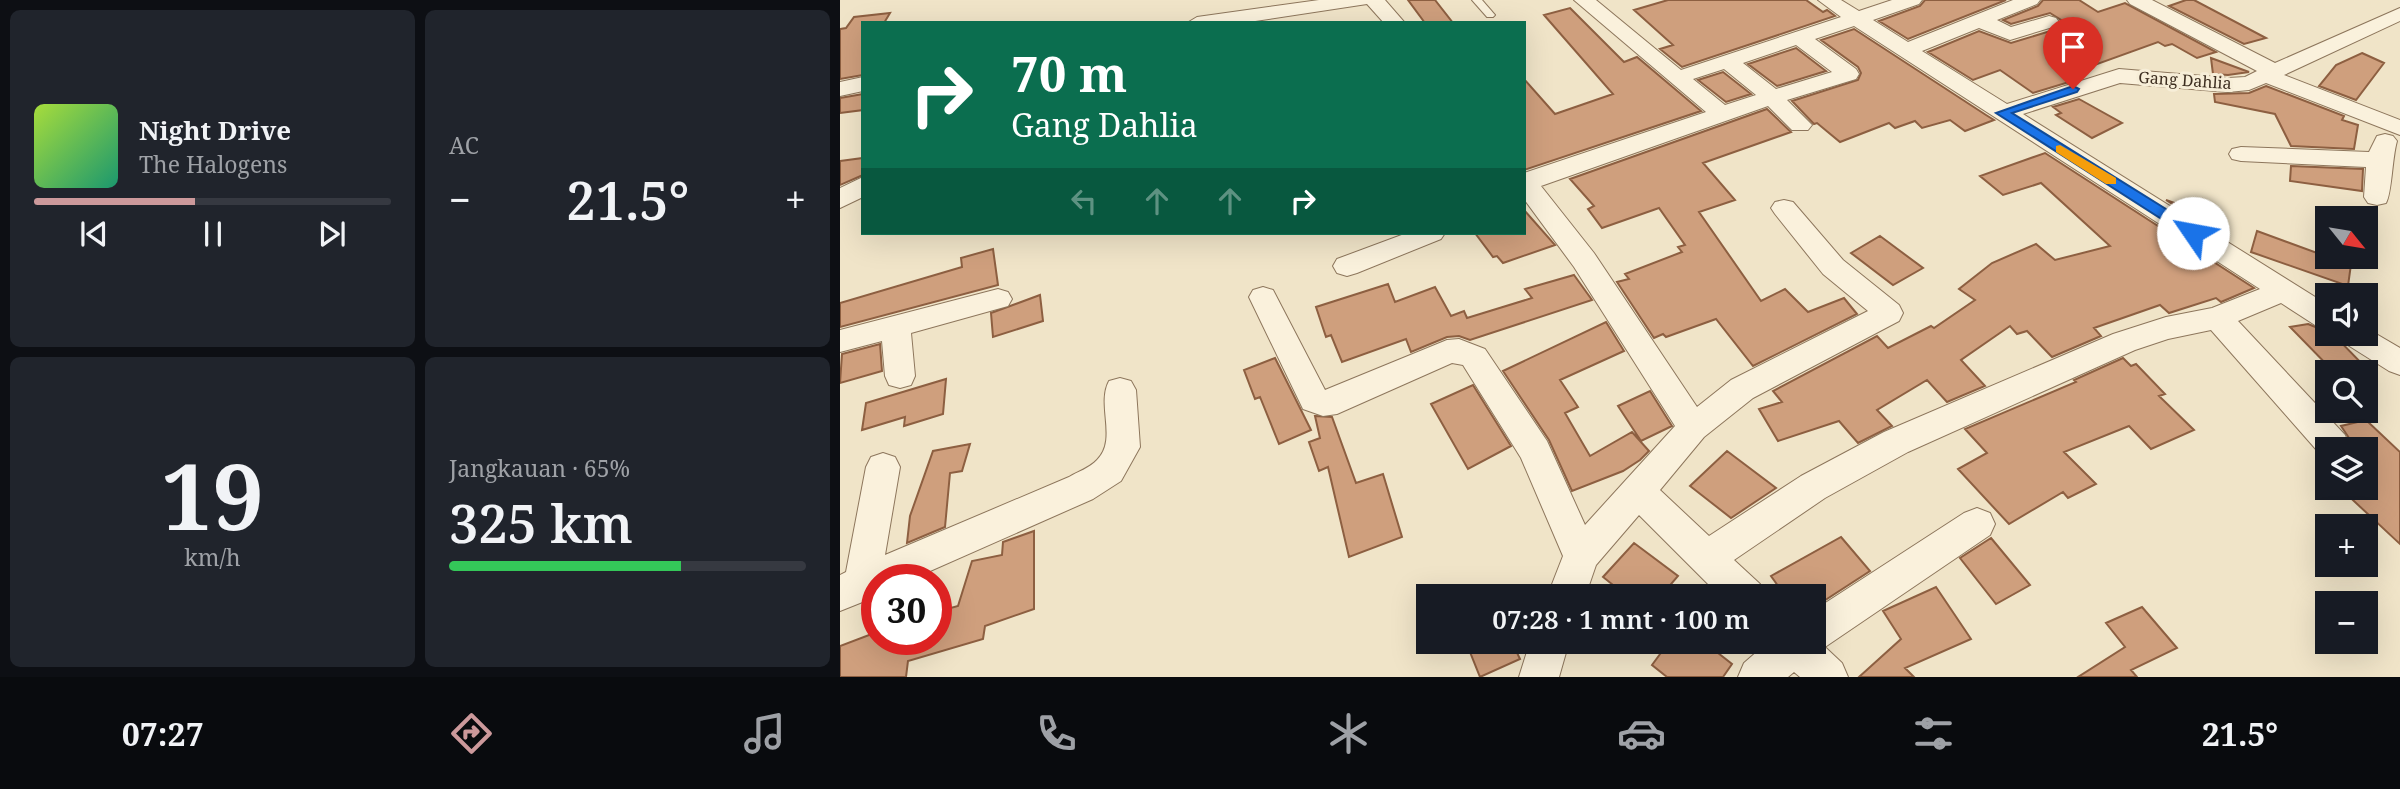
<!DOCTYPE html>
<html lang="id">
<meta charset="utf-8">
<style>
:root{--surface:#171b24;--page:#20242c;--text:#f1f3f6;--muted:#9ea1a6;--line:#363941;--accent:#cc999b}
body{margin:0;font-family:"Noto Serif",serif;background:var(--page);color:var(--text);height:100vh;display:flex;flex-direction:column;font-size:26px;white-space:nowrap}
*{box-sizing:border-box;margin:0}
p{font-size:23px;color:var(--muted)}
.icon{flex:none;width:38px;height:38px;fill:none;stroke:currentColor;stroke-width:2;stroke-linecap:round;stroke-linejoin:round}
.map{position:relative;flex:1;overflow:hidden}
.panel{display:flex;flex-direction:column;gap:10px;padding:10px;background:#0d0f14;width:840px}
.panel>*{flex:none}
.top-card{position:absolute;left:21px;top:21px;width:665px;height:214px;border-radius:0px;box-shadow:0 7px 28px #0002;background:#0b6e4f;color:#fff;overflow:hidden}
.needle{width:46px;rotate:120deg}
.buttons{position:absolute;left:1475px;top:206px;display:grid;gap:14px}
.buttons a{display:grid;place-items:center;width:63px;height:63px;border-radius:0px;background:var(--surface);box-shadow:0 7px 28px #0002;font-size:35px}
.speed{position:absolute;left:21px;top:564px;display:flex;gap:14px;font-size:35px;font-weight:700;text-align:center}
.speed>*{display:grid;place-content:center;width:91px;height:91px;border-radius:50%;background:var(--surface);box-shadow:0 7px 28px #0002;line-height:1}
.speed .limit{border:10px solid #d22;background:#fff;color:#111}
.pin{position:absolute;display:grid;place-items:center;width:60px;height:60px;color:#fff;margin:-72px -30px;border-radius:50% 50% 50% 0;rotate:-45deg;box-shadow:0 0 7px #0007}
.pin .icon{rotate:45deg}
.me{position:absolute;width:77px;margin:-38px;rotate:303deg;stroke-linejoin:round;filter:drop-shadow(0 0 5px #0008)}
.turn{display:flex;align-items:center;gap:24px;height:147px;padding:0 35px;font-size:32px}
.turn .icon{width:91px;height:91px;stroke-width:2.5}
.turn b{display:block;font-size:49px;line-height:60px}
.lanes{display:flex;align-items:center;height:66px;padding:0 35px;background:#0003;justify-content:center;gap:35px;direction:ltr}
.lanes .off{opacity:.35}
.big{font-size:52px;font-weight:600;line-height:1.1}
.panel .card{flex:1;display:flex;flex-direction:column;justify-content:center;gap:10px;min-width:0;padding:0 24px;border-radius:10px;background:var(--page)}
.panel .dial{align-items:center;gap:0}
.dial b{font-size:91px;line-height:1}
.song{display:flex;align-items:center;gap:21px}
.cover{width:84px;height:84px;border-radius:10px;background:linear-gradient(135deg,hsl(80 70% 55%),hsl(160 70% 35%))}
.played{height:7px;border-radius:4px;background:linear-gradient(90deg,var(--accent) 45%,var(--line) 45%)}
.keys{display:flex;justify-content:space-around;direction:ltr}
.heat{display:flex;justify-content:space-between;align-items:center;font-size:38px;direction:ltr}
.charge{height:10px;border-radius:5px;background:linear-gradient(90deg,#34c759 65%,var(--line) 0)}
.panel .tiles{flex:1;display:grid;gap:10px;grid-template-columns:repeat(2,1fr)}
.trip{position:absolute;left:576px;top:584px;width:410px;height:70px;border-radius:0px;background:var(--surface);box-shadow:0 7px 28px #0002;font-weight:600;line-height:70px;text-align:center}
.tab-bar{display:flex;height:112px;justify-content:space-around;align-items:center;background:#090b0e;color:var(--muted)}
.tab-bar .icon{width:49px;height:49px}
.tab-bar .current{color:var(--accent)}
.tab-bar b{font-size:32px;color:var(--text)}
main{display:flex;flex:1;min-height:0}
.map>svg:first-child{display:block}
.building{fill:#cf9f7d;stroke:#8d5f41;stroke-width:2}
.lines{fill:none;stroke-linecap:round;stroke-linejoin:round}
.service-casing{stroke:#8d765c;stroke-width:2}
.minor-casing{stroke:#8d765c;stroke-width:2}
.service{fill:#faf1dc;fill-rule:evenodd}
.minor{fill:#faf1dc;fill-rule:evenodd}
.route{fill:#1a73e8;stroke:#114b97;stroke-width:2}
.slow{fill:#f59e0b}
.labels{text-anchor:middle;stroke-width:6;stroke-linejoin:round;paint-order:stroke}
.far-street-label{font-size:16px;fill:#3d2e20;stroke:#f7eed8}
</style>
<main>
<section class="panel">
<div class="tiles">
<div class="card">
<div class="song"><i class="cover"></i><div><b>Night Drive</b><p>The Halogens</p></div></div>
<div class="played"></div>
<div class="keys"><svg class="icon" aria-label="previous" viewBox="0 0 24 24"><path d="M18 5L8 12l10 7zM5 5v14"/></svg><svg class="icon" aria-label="pause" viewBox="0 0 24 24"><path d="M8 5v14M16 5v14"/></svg><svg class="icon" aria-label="next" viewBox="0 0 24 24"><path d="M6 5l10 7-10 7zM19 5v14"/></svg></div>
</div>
<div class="card"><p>AC</p>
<div class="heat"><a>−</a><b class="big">21.5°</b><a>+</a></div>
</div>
<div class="card dial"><b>19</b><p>km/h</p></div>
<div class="card"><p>Jangkauan · 65%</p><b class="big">325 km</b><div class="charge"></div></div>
</div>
</section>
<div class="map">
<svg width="1560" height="677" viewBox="0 0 1560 677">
<rect width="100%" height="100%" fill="#f0e4c8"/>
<!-- building -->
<path class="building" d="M568 0H595L613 23H585Z
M828 0H966L983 12 987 10 995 16 842 67 820 49 833 45 794 10Z
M1085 0H1166L1068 39 1039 21 1080 6Z
M1203 0H1239L1258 12 1285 3 1376 52 1357 58 1332 44 1325 46 1318 42 1232 73 1239 79 1193 93 1160 70 1133 80 1088 52 1139 31 1171 43 1217 29 1221 20 1210 13 1171 24 1163 20 1198 6Z
M1346 0H1354L1426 38 1404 44 1329 6Z
M730 8 784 62 797 57 861 111 684 170V79L715 114 773 94 704 15Z
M50 13 44 23H23V75L0 79V29L6 28 14 17Z
M1014 29 1146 115 1154 120 1125 131 1110 120 1082 128 1075 121 1055 128 1049 123 1000 142 977 123 974 124 952 101 1018 80 1021 73 1018 67 981 40Z
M956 48 986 71 937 86 908 64Z
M1522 53 1544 63 1516 100 1479 86 1496 65Z
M1371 58 1409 72 1388 75 1373 74Z
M883 72 911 94 886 102 858 80Z
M1426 86 1504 116 1502 120 1518 125 1514 149 1451 146 1435 114 1375 102 1374 94 1409 93Z
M23 94V110L0 113V98Z
M1239 99 1282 123 1252 138 1216 115 1221 113 1213 107Z
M927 109 951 132 863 163 895 200 859 212 921 301 945 289 968 312 1004 298 1017 314 913 366 876 319 826 337 823 334 814 338 777 282 789 279 785 274 842 252 838 247 845 245 819 208 762 228 748 209 754 206 730 179Z
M1205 153 1414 288 1381 302 1376 298 1329 313 1320 305 1254 328 1261 336 1212 357 1187 331 1177 334 1170 326 1121 360 1145 386 1107 402 1087 380 1037 410 1052 426 1018 443 999 421 938 441 919 409 942 402 933 391 1037 336 1048 348 1091 326 1094 328 1135 300 1119 289 1152 263 1196 244 1215 260 1270 246 1201 183 1163 195 1140 176Z
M23 158V175L0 185V161Z
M1451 166 1523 169 1522 191 1450 181Z
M1326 200 1371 216 1361 222Z
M684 210 715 245 663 263 657 256 653 257 635 233H684Z
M1417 231 1488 257H1512L1508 286 1411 252Z
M1040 236 1083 268 1053 285 1011 253Z
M153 249 158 285 0 327V303L122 267 121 258Z
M734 275 752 300 630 340 619 336 607 337 571 352 566 339 502 362 491 335 486 337 476 307 548 284 555 302 595 287 611 316 624 311 627 318 692 298 685 289Z
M200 295 203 321 153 337 151 313Z
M766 322 784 351 720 380 738 407 725 413 750 456 792 432 809 451 800 460 783 471 732 491 709 440 663 371Z
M1468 324 1493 334 1531 373H1495L1450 327Z
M40 344 42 371 0 383 2 354Z
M435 358 471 430 439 444 420 397 415 399 404 370Z
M1283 358 1291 366 1296 364 1325 394 1319 396 1354 430 1311 449 1289 426 1224 452 1256 484 1228 498 1223 492 1169 524 1118 469 1147 453 1125 429 1236 382 1234 380Z
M106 379 103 414 64 426 65 417 22 430 26 403Z
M633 385 671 446 628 469 591 404Z
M810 391 832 426 801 441 778 406Z
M475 416 492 417 516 483 543 474 562 537 509 557 488 467 479 471 469 442 480 438Z
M1526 420 1560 452V544L1500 488H1526V450H1510L1511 441 1501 426Z
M130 444 122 471 110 473 105 527 67 543 70 516 93 451Z
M887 451 936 488 891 518 850 486Z
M194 531V609L145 626 143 639 68 661 66 677H0V646L37 632V639H96V612L118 606 132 561 162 555 163 542Z
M1001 537 1030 571 973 608V597H946L931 576Z
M1151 538 1190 585 1156 604 1120 558Z
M794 543 838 576 820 597H788L763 577Z
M1096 587 1131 639 1065 668 1074 677H1019L1061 639 1043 611Z
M1302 607 1337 648 1291 670 1297 677H1238L1285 647 1266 623Z
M626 642H672L680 659 640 677Z
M829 642H864L892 664 883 677H827L812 665Z"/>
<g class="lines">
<!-- service casing -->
<g class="service-casing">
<path id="service" d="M632 0H642L655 15 653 17H647Z"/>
</g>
<!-- minor casing -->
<g class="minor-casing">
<path id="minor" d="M479 0H545L565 23H544L527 4 402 23H347L357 17Z
M734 0H756L841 70 1001 17 978 0H1001L1019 11 1052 0H1082L1079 4 1033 20 1068 42 1173 0H1200L1197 4 1157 20 1171 27 1209 16 1216 18 1219 22 1216 26 1170 40 1139 28 1082 51 1167 104 1279 69 1388 78 1405 77 1417 71 1290 4 1287 0H1312L1435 63 1560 8V21L1444 75 1560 120V135L1426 83 1409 90 1388 92 1280 83 1183 114 1488 305V330L1478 327 1441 303 1398 321 1505 435 1509 445 1507 450H1488V457L1481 455 1371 330 1328 339 1295 350 1068 452 985 498 894 560 920 584 926 597H881L799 515 756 565 745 597H707L723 556 681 458 623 365 612 363 497 414 483 416 463 409 409 297 413 290 423 287 433 290 485 390 607 340 619 339 645 349 707 441 745 525 835 426 734 267 684 199V173L866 112ZM1014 26 1420 289 1372 308 1326 317 1273 334 1044 432 961 476 869 536 820 490 864 437 913 398 1059 321 1063 313 1059 305 1003 260 953 202 944 200 935 202 931 208 935 214 983 274 1028 311 891 380 857 407 754 253 701 186 928 106 952 130H968L972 125 947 100 1016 79 1019 74 1016 69 975 39ZM956 45 992 72 936 89 903 63ZM884 69 916 95 885 105 853 79Z
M23 77V91L0 96V82Z
M1545 134 1553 136 1557 141C1552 158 1552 193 1546 203L1537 205 1528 203 1524 197 1526 167 1401 161 1392 159 1389 154 1392 149 1401 147 1529 152 1537 136Z
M23 177V197L0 208V188Z
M567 233H605L601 239 517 273 507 276 497 273 493 266 497 259Z
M158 289 168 292 172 299 168 306 71 333 75 376 71 385 60 388 49 385 45 376 42 341 0 352V330Z
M1526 328 1560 348V375L1549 371 1503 342 1498 334H1526Z
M280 378 291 381 296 390 300 447 281 481 253 499 72 579H37L35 597 0 611V575L6 572 26 467 31 457 43 453 55 457 60 467 45 555 229 477C237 472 250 468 257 460 278 439 256 405 269 381Z
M1137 508 1150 513 1155 524 1150 535 985 647 1002 663 1008 677H960L954 672 948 677H898L904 663 928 642H973V611L1124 513Z
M690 642H729L719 677H679Z"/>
</g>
<!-- service -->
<use href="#service" class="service"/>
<!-- minor -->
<use href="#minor" class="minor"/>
</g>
<!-- route -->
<path class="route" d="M1233 86 1239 89 1237 92 1172 113 1358 229V236H1348L1156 113Z"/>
<!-- slow -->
<path class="slow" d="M1220 145 1276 178V184H1266L1216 152V146Z"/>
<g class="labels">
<!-- far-street labels -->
<g class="far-street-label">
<text transform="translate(1345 80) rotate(4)" y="6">Gang Dahlia</text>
</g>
</g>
</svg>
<div class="buttons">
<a><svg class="needle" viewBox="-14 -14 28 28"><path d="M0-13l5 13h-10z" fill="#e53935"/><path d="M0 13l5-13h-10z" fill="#9ea1a6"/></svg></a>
<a><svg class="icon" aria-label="sound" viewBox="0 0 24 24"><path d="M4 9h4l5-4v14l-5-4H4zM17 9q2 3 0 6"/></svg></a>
<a><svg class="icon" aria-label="search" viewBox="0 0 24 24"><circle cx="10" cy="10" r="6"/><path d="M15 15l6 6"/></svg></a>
<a><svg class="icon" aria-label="layers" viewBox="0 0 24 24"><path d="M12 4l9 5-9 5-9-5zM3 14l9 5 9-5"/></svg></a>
<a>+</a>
<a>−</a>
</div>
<div class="speed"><div class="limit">30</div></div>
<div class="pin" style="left:1233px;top:89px;background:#d93025"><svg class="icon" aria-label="arrive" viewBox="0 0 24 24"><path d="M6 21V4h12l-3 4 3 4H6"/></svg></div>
<svg class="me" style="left:1353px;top:233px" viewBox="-20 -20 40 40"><circle r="19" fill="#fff"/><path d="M0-13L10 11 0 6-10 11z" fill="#1a73e8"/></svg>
<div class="trip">07:28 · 1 mnt · 100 m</div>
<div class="top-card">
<div class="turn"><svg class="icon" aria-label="right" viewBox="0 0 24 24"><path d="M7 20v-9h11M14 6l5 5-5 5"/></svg><div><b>70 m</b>Gang Dahlia</div></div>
<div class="lanes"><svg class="icon off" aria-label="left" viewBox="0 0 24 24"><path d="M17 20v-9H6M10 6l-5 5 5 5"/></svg><svg class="icon off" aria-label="ahead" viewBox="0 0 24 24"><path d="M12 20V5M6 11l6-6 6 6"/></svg><svg class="icon off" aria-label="ahead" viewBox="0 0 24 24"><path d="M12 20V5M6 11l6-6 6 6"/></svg><svg class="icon" aria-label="right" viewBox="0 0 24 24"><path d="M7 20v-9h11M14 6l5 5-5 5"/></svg></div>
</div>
</div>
</main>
<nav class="tab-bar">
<b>07:27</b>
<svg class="icon current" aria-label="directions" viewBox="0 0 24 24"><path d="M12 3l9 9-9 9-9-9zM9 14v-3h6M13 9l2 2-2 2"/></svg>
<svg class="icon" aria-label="music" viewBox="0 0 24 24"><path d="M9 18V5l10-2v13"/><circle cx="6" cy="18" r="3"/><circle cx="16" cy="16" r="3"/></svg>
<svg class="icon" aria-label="phone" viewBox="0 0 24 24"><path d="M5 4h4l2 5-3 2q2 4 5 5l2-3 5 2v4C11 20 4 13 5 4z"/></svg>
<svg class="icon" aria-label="climate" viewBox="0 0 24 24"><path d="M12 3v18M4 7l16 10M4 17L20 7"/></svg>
<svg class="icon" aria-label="car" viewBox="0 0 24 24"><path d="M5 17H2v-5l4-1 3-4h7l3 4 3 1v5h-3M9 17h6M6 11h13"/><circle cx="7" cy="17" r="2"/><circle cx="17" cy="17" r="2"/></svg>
<svg class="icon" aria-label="filters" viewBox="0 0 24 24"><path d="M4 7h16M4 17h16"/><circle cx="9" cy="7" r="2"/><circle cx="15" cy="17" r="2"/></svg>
<b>21.5°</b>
</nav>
